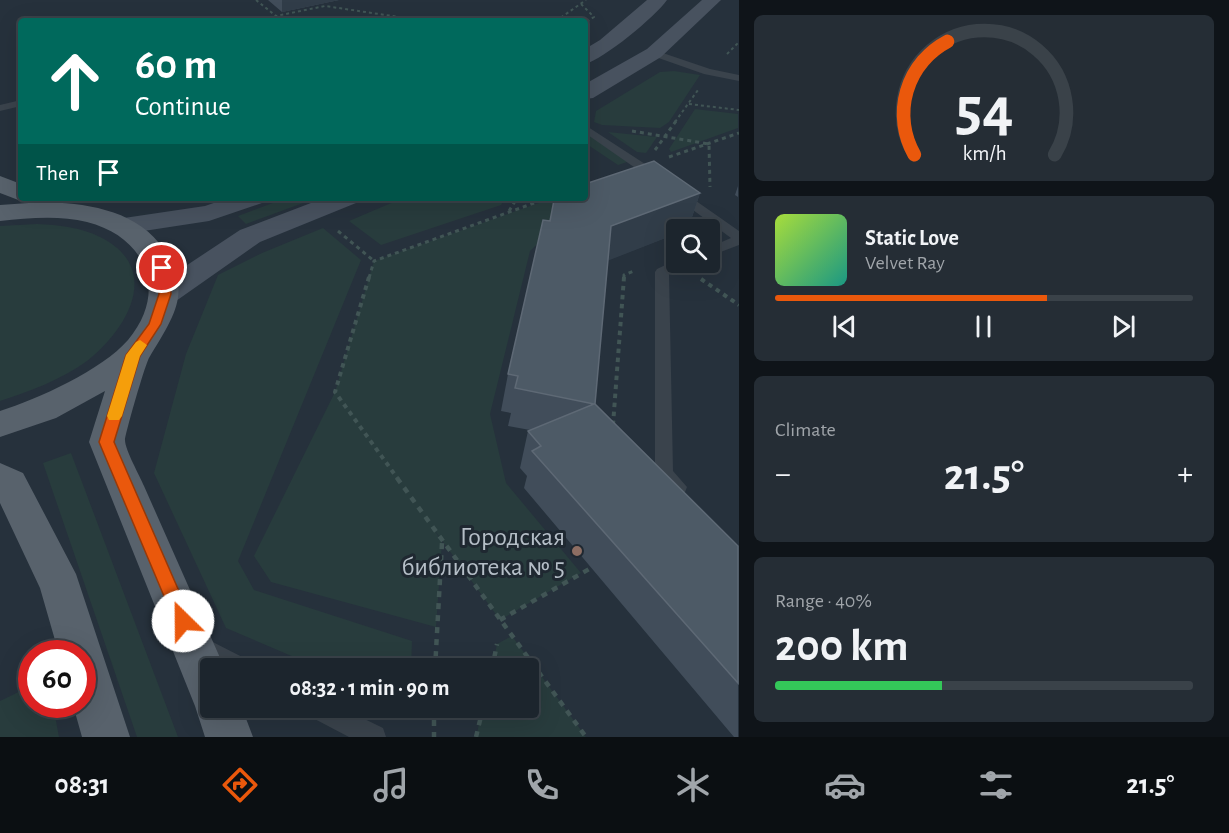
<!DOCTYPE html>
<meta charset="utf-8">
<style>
:root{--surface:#1c252d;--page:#252d35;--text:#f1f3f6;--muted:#a0a5aa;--line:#3a4249;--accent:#ea580c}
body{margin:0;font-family:"Alegreya Sans",sans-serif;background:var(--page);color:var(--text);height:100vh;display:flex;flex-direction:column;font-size:22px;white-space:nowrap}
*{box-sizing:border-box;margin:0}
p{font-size:20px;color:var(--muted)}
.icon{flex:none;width:33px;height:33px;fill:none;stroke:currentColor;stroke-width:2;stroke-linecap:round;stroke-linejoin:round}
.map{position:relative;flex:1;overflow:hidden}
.details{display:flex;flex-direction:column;gap:15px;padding:15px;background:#0f1419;width:490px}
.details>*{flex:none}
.hud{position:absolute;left:18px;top:18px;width:570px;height:183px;border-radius:6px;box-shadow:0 6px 24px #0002,0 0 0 2px var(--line);background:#00695c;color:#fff;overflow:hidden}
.tools{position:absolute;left:666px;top:219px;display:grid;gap:12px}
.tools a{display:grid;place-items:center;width:54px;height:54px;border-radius:6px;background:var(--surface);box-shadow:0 6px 24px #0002,0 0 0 2px var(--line);font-size:30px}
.speed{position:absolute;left:18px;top:640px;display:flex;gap:12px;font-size:30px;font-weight:700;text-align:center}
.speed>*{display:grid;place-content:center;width:78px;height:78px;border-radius:50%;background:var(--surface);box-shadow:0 6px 24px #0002,0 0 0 2px var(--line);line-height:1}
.speed .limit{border:9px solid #d22;background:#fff;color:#111}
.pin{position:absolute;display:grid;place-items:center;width:51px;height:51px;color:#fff;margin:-26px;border:3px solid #fff;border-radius:50%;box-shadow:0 2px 6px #0007}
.me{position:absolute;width:66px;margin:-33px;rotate:337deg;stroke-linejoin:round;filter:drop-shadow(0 0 4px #0008)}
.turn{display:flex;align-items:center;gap:21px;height:126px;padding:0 18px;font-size:27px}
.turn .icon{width:78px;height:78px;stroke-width:2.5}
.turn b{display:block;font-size:42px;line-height:51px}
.then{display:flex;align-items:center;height:57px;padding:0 18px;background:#0003;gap:12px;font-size:22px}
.big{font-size:45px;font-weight:700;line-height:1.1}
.details .tile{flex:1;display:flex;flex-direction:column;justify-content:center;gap:9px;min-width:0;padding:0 21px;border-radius:9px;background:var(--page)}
.details .dial{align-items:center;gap:0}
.dial svg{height:156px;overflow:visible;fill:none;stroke:var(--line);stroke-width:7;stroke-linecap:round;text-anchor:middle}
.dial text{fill:var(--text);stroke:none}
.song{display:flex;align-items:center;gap:18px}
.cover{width:72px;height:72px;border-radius:9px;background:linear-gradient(135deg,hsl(80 70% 55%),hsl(170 70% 35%))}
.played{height:6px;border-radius:3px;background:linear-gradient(90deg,var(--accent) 65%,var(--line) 65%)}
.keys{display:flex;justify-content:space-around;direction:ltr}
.heat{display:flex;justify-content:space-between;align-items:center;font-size:33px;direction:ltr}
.charge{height:9px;border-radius:4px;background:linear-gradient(90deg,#34c759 40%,var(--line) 0)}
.trip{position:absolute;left:200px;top:658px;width:339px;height:60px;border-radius:6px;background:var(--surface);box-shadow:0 6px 24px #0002,0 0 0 2px var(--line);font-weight:700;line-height:60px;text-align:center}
.dock{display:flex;height:96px;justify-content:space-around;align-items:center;background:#0b0f12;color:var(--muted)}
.dock .icon{width:42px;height:42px}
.dock .current{color:var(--accent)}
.dock b{font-size:27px;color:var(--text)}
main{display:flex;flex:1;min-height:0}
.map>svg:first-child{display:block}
.green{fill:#283c3d}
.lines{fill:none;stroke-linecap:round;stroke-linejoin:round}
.path-far3{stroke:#415555;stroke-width:2;stroke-dasharray:3 3;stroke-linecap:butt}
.path-far2{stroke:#415555;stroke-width:3;stroke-dasharray:4 4;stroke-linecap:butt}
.path-far1{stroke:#415555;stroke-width:4;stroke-dasharray:4.5 4.5;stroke-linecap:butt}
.path{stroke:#415555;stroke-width:4.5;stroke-dasharray:6 6;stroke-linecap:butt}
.service{fill:#3a434c;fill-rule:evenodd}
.secondary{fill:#48525f;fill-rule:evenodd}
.primary{fill:#58626c;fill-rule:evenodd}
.wall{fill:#414d5a}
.shaded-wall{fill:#313d49}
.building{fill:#4d5a66;stroke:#5e6975;stroke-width:1.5}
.route{fill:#ea580c;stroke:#983908;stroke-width:1.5}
.slow{fill:#f59e0b}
.education-dot{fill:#8d6e63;stroke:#1f2831;stroke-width:2}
.labels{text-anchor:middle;stroke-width:6;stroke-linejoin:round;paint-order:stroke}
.near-poi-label{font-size:26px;fill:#b5bec7;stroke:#1f2831;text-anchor:end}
</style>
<main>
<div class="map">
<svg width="739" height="737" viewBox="0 0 739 737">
<rect width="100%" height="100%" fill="#26313c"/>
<!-- green -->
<path class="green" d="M674 71 700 75 669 122 660 128 602 125 594 122 596 111 660 72Z
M695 109 738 114V128L671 152 669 149Z
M608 132 657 137 646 153 637 152Z
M585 133 589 135 630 161 618 165 585 143Z
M631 170 563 220 530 251 490 414 506 483 581 573 500 620 433 528 442 542 436 627 271 582 254 556 335 392 374 261 553 198H585Z
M286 198H297L303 203 246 224 238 216Z
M403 198H505L501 205 381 245 349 221Z
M37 224C59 225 80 227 100 237 163 268 128 329 87 361 61 380 30 391 0 401V226Z
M323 228 361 260 238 561 254 590 412 641 411 669H322L226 628 154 473 186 354 218 275 262 253Z
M71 453 178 737H137L43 463Z
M512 636 586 737H476L483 708H528V669H492L497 644Z
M31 686 32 705H53L59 737H0V701Z"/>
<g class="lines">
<!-- path-far3 -->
<path class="path-far3" d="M256 0 276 16 325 6 399 17 404 21
M581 4 594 17 585 23
M556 21 586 0
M727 54 739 42
M689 104 739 110
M675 122 698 90"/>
<!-- path-far2 -->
<path class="path-far2" d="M632 131 709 144 710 187
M655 150 676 121
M669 157 739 133
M509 211 517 198
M338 231 374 261
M369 278 374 261 548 198
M624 278V275L636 270"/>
<!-- path-far1 -->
<path class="path-far1" d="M369 277 335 392 398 479
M701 279 739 305
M613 425 624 277"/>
<!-- path -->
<path class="path" d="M397 478 586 737
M500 620 591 568
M435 669 442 543
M492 669 497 644
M434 708V737
M476 737 483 708"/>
<!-- service -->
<path class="service" d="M654 50 710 69 739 75V81L704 74 650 55V51Z
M21 100V106L0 111V105Z
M585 125 662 175 664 178 662 181H654L585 133Z
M679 189 739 231V245L710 256V247L731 238 674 196 673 193Z
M676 260V262H692L669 274 673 471 687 487 685 492C672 497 660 485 655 474V272L657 269Z
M201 636 250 661 253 669C232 669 200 671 190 647L193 639Z
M305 708H342L383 728 386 737H349L309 716Z"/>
<!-- secondary -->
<path class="secondary" d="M647 0H667C655 17 604 59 585 64V49L600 40Z
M702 0H721L661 57 593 98 585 99V84L647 49Z
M228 198H266L262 203 209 221 124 234 114 232 110 226 114 220 124 218 205 206Z
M324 198H360L356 203 260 242 176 301 165 304 154 301 150 294 154 287 240 230Z"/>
<!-- primary -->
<path class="primary" d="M0 176 21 184V198H30L21 201 0 193Z
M43 202C83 203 132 209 159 243 195 290 175 314 149 358 145 365 126 431 125 440 125 450 140 476 144 486 171 547 198 608 225 669H210V708H242L253 737H205L195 706 89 442 105 391 56 418 0 437V411C38 399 102 370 128 340 169 291 146 237 87 222 59 215 28 218 0 221V205Z
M0 463 23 473 76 574 130 737H82L73 705H82V654H59L40 588 0 503Z"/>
</g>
<!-- wall -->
<path class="wall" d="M268 0H339L282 12Z
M738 186V197L735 195Z
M700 193 688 229 608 260 595 404 738 546V737H734L524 488 527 476 520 468 528 431 530 430 508 426 511 413 501 411 508 374 550 221Z"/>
<!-- shaded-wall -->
<path class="shaded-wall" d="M282 0H339L282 12Z
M700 193 688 229 676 230V234L602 263 611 226Z"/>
<!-- building -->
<path class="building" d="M654 161 700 193 611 226 595 404 738 546V683L532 451 541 446 528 431 594 404 515 388 518 376 508 374 543 220 550 221 554 200 561 198H585V184Z"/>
<!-- route -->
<path class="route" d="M162 264 168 268 171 294 161 324 140 356 114 442 192 621 189 627 183 630 177 627 99 442 126 355 149 324 159 294 156 268Z"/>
<!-- slow -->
<path class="slow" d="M140 340 147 345 140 356 122 416 119 420H109L107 416 126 355 136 342Z"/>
<!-- markers -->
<circle class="education-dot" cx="577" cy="551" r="6"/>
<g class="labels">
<!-- near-poi labels -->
<g class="near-poi-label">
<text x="565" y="545">Городская<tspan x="565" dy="30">библиотека № 5</tspan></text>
</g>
</g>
</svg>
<div class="tools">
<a><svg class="icon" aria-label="search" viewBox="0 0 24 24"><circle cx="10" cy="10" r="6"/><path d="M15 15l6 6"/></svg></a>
</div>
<div class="speed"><div class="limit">60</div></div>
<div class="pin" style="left:162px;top:268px;background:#d93025"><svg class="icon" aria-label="arrive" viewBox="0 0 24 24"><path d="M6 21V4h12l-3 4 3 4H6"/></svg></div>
<svg class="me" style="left:183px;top:621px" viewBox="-20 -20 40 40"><circle r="19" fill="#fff"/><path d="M0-13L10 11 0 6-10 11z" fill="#ea580c"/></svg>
<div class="trip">08:32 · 1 min · 90 m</div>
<div class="hud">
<div class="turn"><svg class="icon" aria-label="ahead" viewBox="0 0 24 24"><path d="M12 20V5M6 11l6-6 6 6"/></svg><div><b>60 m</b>Continue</div></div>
<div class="then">Then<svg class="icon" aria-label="arrive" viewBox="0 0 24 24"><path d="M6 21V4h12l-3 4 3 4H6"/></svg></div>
</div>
</div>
<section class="details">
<div class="tile dial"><svg viewBox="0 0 100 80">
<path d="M14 69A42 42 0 1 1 86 69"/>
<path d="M14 69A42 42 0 0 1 31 11" stroke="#ea580c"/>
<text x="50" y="56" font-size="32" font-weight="700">54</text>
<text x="50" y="72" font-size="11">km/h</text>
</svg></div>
<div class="tile">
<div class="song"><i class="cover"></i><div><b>Static Love</b><p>Velvet Ray</p></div></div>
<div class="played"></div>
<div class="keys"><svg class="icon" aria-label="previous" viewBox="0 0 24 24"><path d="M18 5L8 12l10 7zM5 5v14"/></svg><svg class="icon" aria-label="pause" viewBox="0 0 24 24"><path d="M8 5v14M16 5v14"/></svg><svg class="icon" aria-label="next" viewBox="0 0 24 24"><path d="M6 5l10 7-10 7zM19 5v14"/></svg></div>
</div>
<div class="tile"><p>Climate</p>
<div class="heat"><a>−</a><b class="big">21.5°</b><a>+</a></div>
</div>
<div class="tile"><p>Range · 40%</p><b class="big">200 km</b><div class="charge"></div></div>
</section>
</main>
<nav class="dock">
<b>08:31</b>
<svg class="icon current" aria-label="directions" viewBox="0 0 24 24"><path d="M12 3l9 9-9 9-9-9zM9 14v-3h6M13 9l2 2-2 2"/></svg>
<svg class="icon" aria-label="music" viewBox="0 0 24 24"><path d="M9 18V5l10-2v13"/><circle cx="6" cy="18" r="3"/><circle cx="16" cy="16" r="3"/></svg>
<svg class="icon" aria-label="phone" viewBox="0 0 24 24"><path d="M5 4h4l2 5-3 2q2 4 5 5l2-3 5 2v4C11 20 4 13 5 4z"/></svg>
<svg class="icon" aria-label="climate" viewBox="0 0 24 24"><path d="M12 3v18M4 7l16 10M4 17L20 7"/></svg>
<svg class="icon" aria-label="car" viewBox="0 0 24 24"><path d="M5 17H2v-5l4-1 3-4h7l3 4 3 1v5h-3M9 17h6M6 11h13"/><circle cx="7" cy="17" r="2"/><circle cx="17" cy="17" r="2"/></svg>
<svg class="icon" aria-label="filters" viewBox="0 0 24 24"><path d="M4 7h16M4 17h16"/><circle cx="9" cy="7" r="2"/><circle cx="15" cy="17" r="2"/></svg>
<b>21.5°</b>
</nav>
